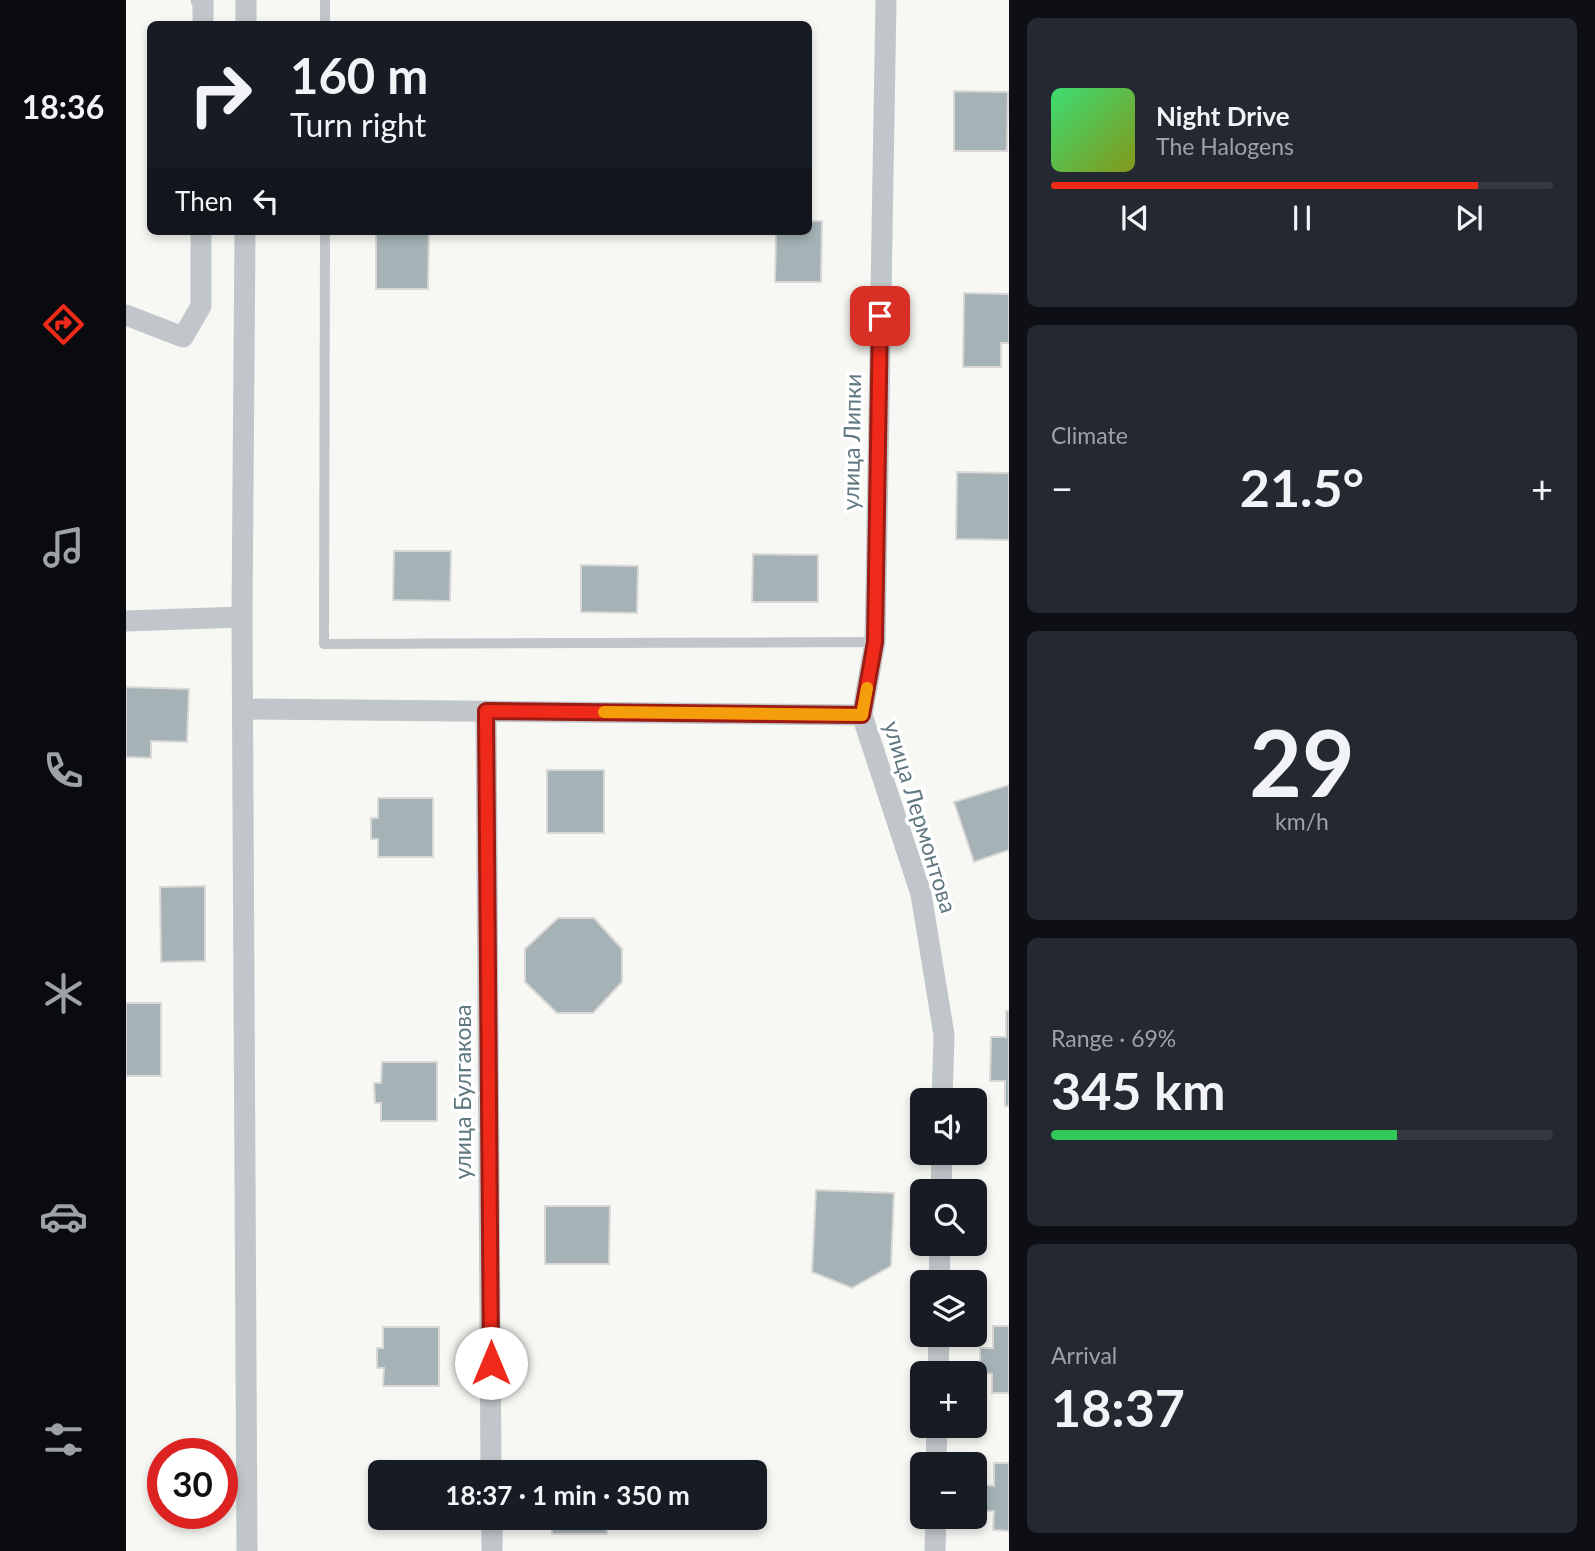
<!DOCTYPE html>
<meta charset="utf-8">
<style>
:root{--surface:#171b24;--page:#242831;--text:#f1f3f6;--muted:#9ea1a6;--line:#363941;--accent:#f02a1b}
body{margin:0;font-family:Lato,sans-serif;background:var(--page);color:var(--text);height:100vh;display:flex;flex-direction:column;font-size:26px;white-space:nowrap}
*{box-sizing:border-box;margin:0}
p{font-size:23px;color:var(--muted)}
.icon{flex:none;width:38px;height:38px;fill:none;stroke:currentColor;stroke-width:2;stroke-linecap:round;stroke-linejoin:round}
.map{position:relative;flex:1;overflow:hidden}
.details{display:flex;flex-direction:column;gap:18px;padding:18px;background:#0d0f14;width:586px}
.details>*{flex:none}
.banner{position:absolute;left:21px;top:21px;width:665px;height:214px;border-radius:10px;box-shadow:0 4px 10px #0003;background:#171b24;color:var(--text);overflow:hidden}
.buttons{position:absolute;left:784px;top:1088px;display:grid;gap:14px}
.buttons a{display:grid;place-items:center;width:77px;height:77px;border-radius:10px;background:var(--surface);box-shadow:0 4px 10px #0003;font-size:35px}
.speed{position:absolute;left:21px;top:1438px;display:flex;gap:14px;font-size:35px;font-weight:700;text-align:center}
.speed>*{display:grid;place-content:center;width:91px;height:91px;border-radius:50%;background:var(--surface);box-shadow:0 4px 10px #0003;line-height:1}
.speed .limit{border:10px solid #d22;background:#fff;color:#111}
.pin{position:absolute;display:grid;place-items:center;width:60px;height:60px;color:#fff;margin:-30px;border-radius:14px;box-shadow:0 4px 10px #0006}
.me{position:absolute;width:77px;margin:-38px;rotate:0deg;stroke-linejoin:round;filter:drop-shadow(0 0 5px #0008)}
.turn{display:flex;align-items:center;gap:24px;height:147px;padding:0 28px;font-size:32px}
.turn .icon{width:91px;height:91px;stroke-width:2.5}
.turn b{display:block;font-size:49px;line-height:60px}
.then{display:flex;align-items:center;height:66px;padding:0 28px;background:#0003;gap:14px;font-size:26px}
.big{font-size:52px;font-weight:700;line-height:1.1}
.details .card{flex:1;display:flex;flex-direction:column;justify-content:center;gap:10px;min-width:0;padding:0 24px;border-radius:10px;background:var(--page)}
.details .dial{align-items:center;gap:0}
.dial b{font-size:91px;line-height:1}
.song{display:flex;align-items:center;gap:21px}
.cover{width:84px;height:84px;border-radius:10px;background:linear-gradient(135deg,hsl(140 70% 55%),hsl(70 70% 35%))}
.played{height:7px;border-radius:4px;background:linear-gradient(90deg,var(--accent) 85%,var(--line) 85%)}
.keys{display:flex;justify-content:space-around;direction:ltr}
.heat{display:flex;justify-content:space-between;align-items:center;font-size:38px;direction:ltr}
.charge{height:10px;border-radius:5px;background:linear-gradient(90deg,#34c759 69%,var(--line) 0)}
.trip{position:absolute;left:242px;top:1460px;width:399px;height:70px;border-radius:10px;background:var(--surface);box-shadow:0 4px 10px #0003;font-weight:700;line-height:70px;text-align:center}
main{display:flex;flex:1;min-height:0}
.tab-bar{display:flex;flex-direction:column;width:126px;justify-content:space-around;align-items:center;background:#090b0e;color:var(--muted)}
.tab-bar .icon{width:49px;height:49px}
.tab-bar .active{color:var(--accent)}
.tab-bar b{font-size:32px;color:var(--text)}
.map>svg:first-child{display:block}
.building{fill:#a6b3b6;stroke:#d9d8d6;stroke-width:2}
.lines{fill:none;stroke-linecap:round;stroke-linejoin:round}
.service{stroke:#c0c6c9;stroke-width:10}
.minor{stroke:#c0c6c9;stroke-width:21}
.route-casing{stroke:#9c1b12;stroke-width:18}
.route{stroke:#f02a1b;stroke-width:12}
.slow{stroke:#f59e0b;stroke-width:12}
.labels{text-anchor:middle;stroke-width:7;stroke-linejoin:round;paint-order:stroke}
.street-label{font-size:23px;fill:#607881;stroke:#fff}
</style>
<main>
<nav class="tab-bar">
<b>18:36</b>
<svg class="icon active" aria-label="directions" viewBox="0 0 24 24"><path d="M12 3l9 9-9 9-9-9zM9 14v-3h6M13 9l2 2-2 2"/></svg>
<svg class="icon" aria-label="music" viewBox="0 0 24 24"><path d="M9 18V5l10-2v13"/><circle cx="6" cy="18" r="3"/><circle cx="16" cy="16" r="3"/></svg>
<svg class="icon" aria-label="phone" viewBox="0 0 24 24"><path d="M5 4h4l2 5-3 2q2 4 5 5l2-3 5 2v4C11 20 4 13 5 4z"/></svg>
<svg class="icon" aria-label="climate" viewBox="0 0 24 24"><path d="M12 3v18M4 7l16 10M4 17L20 7"/></svg>
<svg class="icon" aria-label="car" viewBox="0 0 24 24"><path d="M5 17H2v-5l4-1 3-4h7l3 4 3 1v5h-3M9 17h6M6 11h13"/><circle cx="7" cy="17" r="2"/><circle cx="17" cy="17" r="2"/></svg>
<svg class="icon" aria-label="filters" viewBox="0 0 24 24"><path d="M4 7h16M4 17h16"/><circle cx="9" cy="7" r="2"/><circle cx="15" cy="17" r="2"/></svg>
</nav>
<div class="map">
<svg width="883" height="1551" viewBox="0 0 883 1551">
<rect width="100%" height="100%" fill="#f7f7f4"/>
<!-- building -->
<path class="building" d="M828 91 882 92 881 151H828Z
M682 221H696L695 282H649L650 231H682Z
M250 233H303L302 289H250Z
M838 293 883 294V343H875V367H837Z
M831 472 883 473V540L830 539Z
M268 551H325L324 601 267 600Z
M627 554 692 555V602H626Z
M455 565 512 566 511 613 455 612Z
M0 687 63 689 61 742 25 741V758L0 757Z
M421 770H478V833H421Z
M883 785V850L848 862 828 802Z
M252 798H307V857H252V839H245V818H252Z
M79 886V961L35 962 34 887Z
M432 918H468L496 949V982L467 1013H431L399 982V949Z
M0 1003H35V1076H0Z
M880 1011H883V1106H879V1081H864L865 1037H880Z
M256 1062H311V1121H255V1103H249L248 1083H255Z
M690 1190 768 1193 765 1266 726 1288 686 1272Z
M419 1206H484L483 1264H419Z
M867 1326H883V1393H866V1374L854 1373V1348H867Z
M257 1327H313V1386H257L258 1368H251V1348H257Z
M868 1463H883V1531L867 1530 868 1511H855L856 1485 868 1486Z
M426 1517H481V1534H426Z"/>
<g class="lines">
<!-- service -->
<path class="service" d="M199 24V0
M199 231 198 644 749 642"/>
<!-- minor -->
<path class="minor" d="M75 0 77 2V24
M760 0 749 642 736 715 795 894 818 1035 816 1101
M120 24V0
M119 231 116 617 121 1551
M0 315 57 337 75 306V231
M0 621 116 617
M117 709 736 715
M360 711 365 1472
M815 1192 816 1153
M813 1283 814 1244
M812 1374 813 1335
M810 1465 811 1426
M366 1517V1551
M809 1551 810 1517"/>
</g>
<g class="lines">
<!-- route casing -->
<g class="route-casing">
<path id="route" d="M365 1363 360 711 736 715 749 642 754 316"/>
</g>
<!-- route -->
<use href="#route" class="route"/>
<!-- slow -->
<path class="slow" d="M478 712 736 715 741 688"/>
</g>
<g class="labels">
<!-- street labels -->
<g class="street-label">
<text transform="translate(726 442) rotate(-89)" y="8">улица Липки</text>
<text transform="translate(794 817) rotate(73)" y="8">улица Лермонтова</text>
<text transform="translate(337 1092) rotate(-90)" y="8">улица Булгакова</text>
</g>
</g>
</svg>
<div class="buttons">
<a><svg class="icon" aria-label="sound" viewBox="0 0 24 24"><path d="M4 9h4l5-4v14l-5-4H4zM17 9q2 3 0 6"/></svg></a>
<a><svg class="icon" aria-label="search" viewBox="0 0 24 24"><circle cx="10" cy="10" r="6"/><path d="M15 15l6 6"/></svg></a>
<a><svg class="icon" aria-label="layers" viewBox="0 0 24 24"><path d="M12 4l9 5-9 5-9-5zM3 14l9 5 9-5"/></svg></a>
<a>+</a>
<a>−</a>
</div>
<div class="speed"><div class="limit">30</div></div>
<div class="pin" style="left:754px;top:316px;background:#d93025"><svg class="icon" aria-label="arrive" viewBox="0 0 24 24"><path d="M6 21V4h12l-3 4 3 4H6"/></svg></div>
<svg class="me" style="left:365px;top:1363px" viewBox="-20 -20 40 40"><circle r="19" fill="#fff"/><path d="M0-13L10 11 0 6-10 11z" fill="#f02a1b"/></svg>
<div class="trip">18:37 · 1 min · 350 m</div>
<div class="banner">
<div class="turn"><svg class="icon" aria-label="right" viewBox="0 0 24 24"><path d="M7 20v-9h11M14 6l5 5-5 5"/></svg><div><b>160 m</b>Turn right</div></div>
<div class="then">Then<svg class="icon" aria-label="left" viewBox="0 0 24 24"><path d="M17 20v-9H6M10 6l-5 5 5 5"/></svg></div>
</div>
</div>
<section class="details">
<div class="card">
<div class="song"><i class="cover"></i><div><b>Night Drive</b><p>The Halogens</p></div></div>
<div class="played"></div>
<div class="keys"><svg class="icon" aria-label="previous" viewBox="0 0 24 24"><path d="M18 5L8 12l10 7zM5 5v14"/></svg><svg class="icon" aria-label="pause" viewBox="0 0 24 24"><path d="M8 5v14M16 5v14"/></svg><svg class="icon" aria-label="next" viewBox="0 0 24 24"><path d="M6 5l10 7-10 7zM19 5v14"/></svg></div>
</div>
<div class="card"><p>Climate</p>
<div class="heat"><a>−</a><b class="big">21.5°</b><a>+</a></div>
</div>
<div class="card dial"><b>29</b><p>km/h</p></div>
<div class="card"><p>Range · 69%</p><b class="big">345 km</b><div class="charge"></div></div>
<div class="card"><p>Arrival</p><b class="big">18:37</b></div>
</section>
</main>
